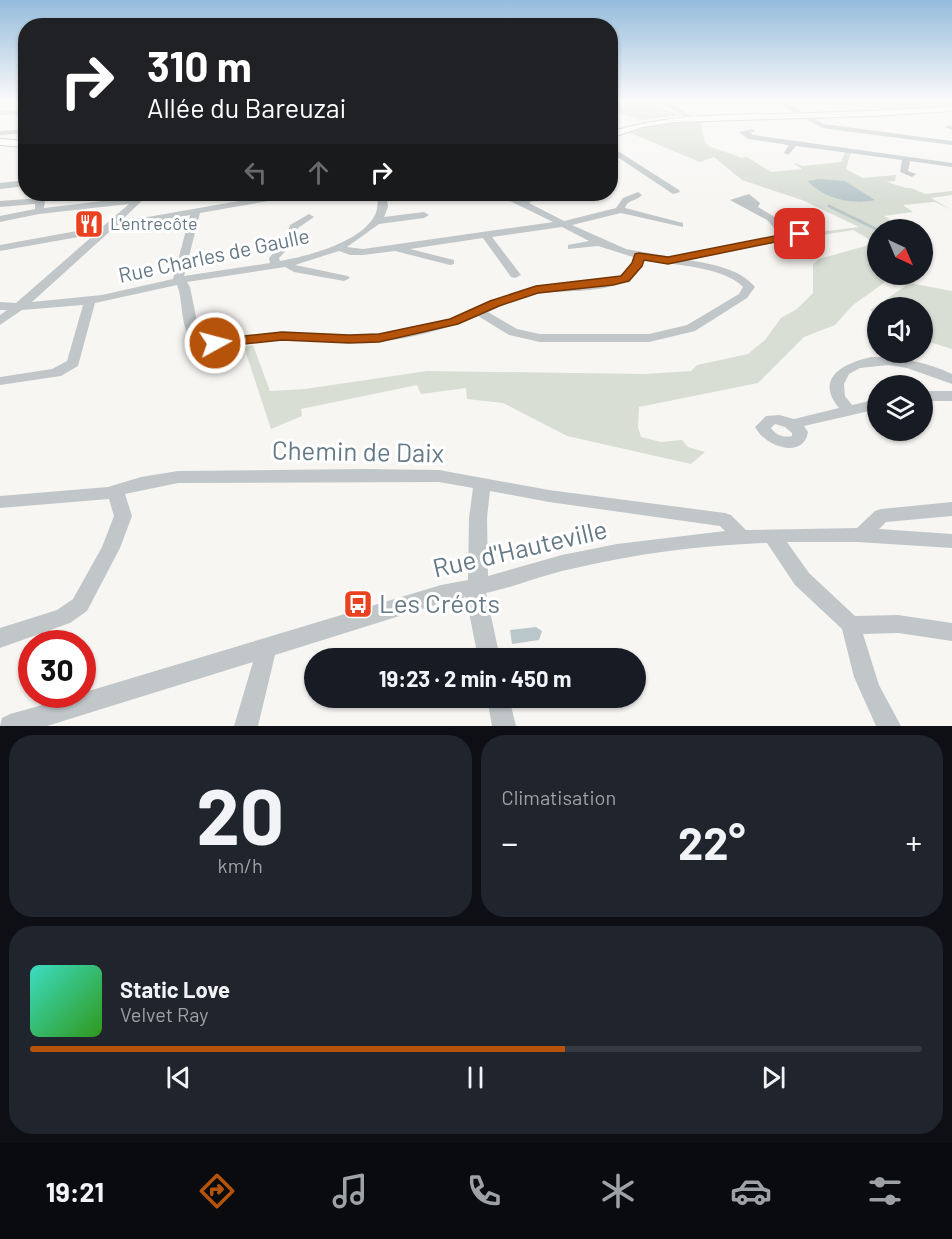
<!DOCTYPE html>
<html lang="fr">
<meta charset="utf-8">
<style>
:root{--surface:#171b24;--page:#20242c;--text:#f1f3f6;--muted:#9ea1a6;--line:#363941;--accent:#b45309}
body{margin:0;font-family:Barlow,sans-serif;background:var(--page);color:var(--text);height:100vh;display:flex;flex-direction:column;font-size:22px;white-space:nowrap}
*{box-sizing:border-box;margin:0}
p{font-size:20px;color:var(--muted)}
.icon{flex:none;width:33px;height:33px;fill:none;stroke:currentColor;stroke-width:2;stroke-linecap:round;stroke-linejoin:round}
.map{position:relative;height:726px;overflow:hidden}
.drawer{display:flex;flex-direction:column;gap:9px;padding:9px;background:#0d0f14;flex:1}
.drawer>*{flex:none}
.top-card{position:absolute;left:18px;top:18px;width:600px;height:183px;border-radius:24px;box-shadow:0 2px 4px #0004;background:#202124;color:#fff;overflow:hidden}
.needle{width:39px;rotate:136deg}
.controls{position:absolute;left:867px;top:219px;display:grid;gap:12px}
.controls a{display:grid;place-items:center;width:66px;height:66px;border-radius:50%;background:var(--surface);box-shadow:0 2px 4px #0004;font-size:30px}
.speed{position:absolute;left:18px;top:630px;display:flex;gap:12px;font-size:30px;font-weight:700;text-align:center}
.speed>*{display:grid;place-content:center;width:78px;height:78px;border-radius:50%;background:var(--surface);box-shadow:0 2px 4px #0004;line-height:1}
.speed .limit{border:9px solid #d22;background:#fff;color:#111}
.pin{position:absolute;display:grid;place-items:center;width:51px;height:51px;color:#fff;margin:-26px;border-radius:12px;box-shadow:0 3px 9px #0006}
.me{position:absolute;width:66px;margin:-33px;rotate:83deg;stroke-linejoin:round;filter:drop-shadow(0 0 4px #0008)}
.turn{display:flex;align-items:center;gap:21px;height:126px;padding:0 30px;font-size:27px}
.turn .icon{width:78px;height:78px;stroke-width:2.5}
.turn b{display:block;font-size:42px;line-height:51px}
.lanes{display:flex;align-items:center;height:57px;padding:0 30px;background:#0003;justify-content:center;gap:30px;direction:ltr}
.lanes .off{opacity:.35}
.big{font-size:45px;font-weight:700;line-height:1.1}
.drawer .tile{flex:1;display:flex;flex-direction:column;justify-content:center;gap:9px;min-width:0;padding:0 21px;border-radius:24px;background:var(--page)}
.drawer .dial{align-items:center;gap:0}
.dial b{font-size:78px;line-height:1}
.song{display:flex;align-items:center;gap:18px}
.cover{width:72px;height:72px;border-radius:9px;background:linear-gradient(135deg,hsl(170 70% 55%),hsl(110 70% 35%))}
.played{height:6px;border-radius:3px;background:linear-gradient(90deg,var(--accent) 60%,var(--line) 60%)}
.keys{display:flex;justify-content:space-around;direction:ltr}
.heat{display:flex;justify-content:space-between;align-items:center;font-size:33px;direction:ltr}
.drawer .tiles{flex:1;display:grid;gap:9px;grid-template-columns:1fr 1fr}
.tile:last-child{grid-column:span 2}
.trip{position:absolute;left:304px;top:648px;width:342px;height:60px;border-radius:30px;background:var(--surface);box-shadow:0 2px 4px #0004;font-weight:700;line-height:60px;text-align:center}
.tab-bar{display:flex;height:96px;justify-content:space-around;align-items:center;background:#090b0e;color:var(--muted)}
.tab-bar .icon{width:42px;height:42px}
.tab-bar .selected{color:var(--accent)}
.tab-bar b{font-size:27px;color:var(--text)}
.map>svg:first-child{display:block}
.green{fill:#d8ded4}
.water{fill:#b9c7ca}
.lines{fill:none;stroke-linecap:round;stroke-linejoin:round}
.stream{stroke:#b9c7ca;stroke-width:3}
.major-casing{stroke:#b5babd;stroke-width:2}
.minor{fill:#c1c7c9;fill-rule:evenodd}
.major{fill:#fff;fill-rule:evenodd}
.route{fill:#b45309;stroke:#753606;stroke-width:1.5}
.labels{text-anchor:middle;stroke-width:6;stroke-linejoin:round;paint-order:stroke}
.far-poi-label{font-size:18px;fill:#647985;stroke:#fff;text-anchor:start}
.street-label{font-size:21px;fill:#647985;stroke:#fff}
.near-street-label{font-size:26px;fill:#647985;stroke:#fff}
.near-poi-label{font-size:26px;fill:#647985;stroke:#fff;text-anchor:start}
</style>
<div class="map">
<svg width="952" height="726" viewBox="0 0 952 726">
<rect width="100%" height="100%" fill="#f7f6f3"/>
<!-- green -->
<path class="green" d="M610 102H639L682 115 643 120 611 111Z
M802 102H952V108L899 110Z
M700 121 705 142 709 146 742 158 747 157 771 172 802 169 792 162 803 166 841 162 845 152H851L846 169 863 178 896 175 895 181 887 182 906 188H911L925 194 952 191V195L931 198 952 210 935 202 903 205 913 212 884 216 906 229 878 230V274L895 275 853 305 835 325 804 337 758 383 639 407 638 427 641 437 661 442 682 440 688 447 705 452 691 464 567 436 503 403 467 399 466 388 421 394 417 385 301 409 302 416 271 429 244 347 253 345 270 391 305 389 427 371 644 374 691 371 697 365 748 354 765 340 781 318 797 309 813 293V264L819 259 876 243 853 230 822 235 819 232 859 227 802 200 742 180 714 157 700 162 630 133 654 125Z
M910 283 952 291V349L923 340 922 308H878L877 314 870 310Z"/>
<!-- water -->
<path class="water" d="M818 179 845 181 875 200C854 205 823 199 808 181Z
M536 627 542 631 539 640 512 644 510 630Z"/>
<g class="lines">
<!-- stream -->
<path class="stream" d="M829 206 878 230"/>
<!-- major casing -->
<g class="major-casing">
<path id="major" d="M952 107V111L871 116 676 122 643 127 610 138V132C668 114 723 115 783 114 839 112 896 110 952 107Z
M0 139 26 141V147L0 145Z"/>
</g>
<!-- minor -->
<path class="minor" d="M653 102 671 104 694 118 689 119 667 106Z
M777 102H784L824 124 952 141V145L822 128Z
M26 110V114L0 115V111Z
M949 125 952 126V130L945 127Z
M26 129V133L0 135V131Z
M752 129 756 131 750 133 753 135 952 163V167L910 161 908 171 916 174 912 177 900 172 902 160 796 146 788 155 784 153 789 145 748 139 739 132Z
M610 146 679 190 680 192 673 194 610 152Z
M26 180V186L0 189V183Z
M638 192 642 195C637 201 628 199 625 208L683 223V227L621 213 572 225 626 249 671 257 781 236 767 220 730 200 749 194 760 203 758 207 773 216 790 234 814 229 819 232 814 235 688 260C711 264 739 268 755 287L747 298 695 331 649 342H540L509 335 478 316C440 332 394 343 353 343 325 343 298 338 270 340 246 341 216 356 194 340 179 330 184 301 177 285L95 303 78 366 61 376 0 385V377L52 369 67 361 83 305 22 310 0 325V315L7 310H0V302L16 303 95 234 0 251V245L93 228 100 229 129 204 39 214 0 222V216L35 209V204L0 207V201L40 198 45 201 44 208 136 197 140 194H149L123 219 142 218 279 194H295L291 197 200 213 184 276 270 263 269 258 286 239 290 225 309 214 314 217 298 228 296 240 279 258 280 261C310 256 390 235 376 194H406L387 199 388 207 384 217 424 212 429 215 424 218 379 224 347 247 363 249 553 222 512 202 494 196 493 194H504L522 200 533 194H543L529 203 564 221 616 208 623 198ZM190 215 173 279 102 295 32 302 117 225 142 224ZM562 227 589 241 568 245V249L598 246 633 257C630 269 624 274 613 278L534 288 509 295 449 319 381 333 353 335 281 332 218 339 204 336 199 332 190 287 187 282 285 267 294 272 344 281 350 278 348 276 295 265 339 251 350 255H363L395 251 450 265 454 264V260L410 249 483 238 511 277 515 278 521 275 492 237ZM644 260C672 265 723 266 743 287L739 294 687 325 649 334H540L517 329 488 312C504 305 520 297 537 294 570 288 630 298 644 260Z
M871 357C899 357 927 362 952 374V384L907 368 889 365 860 368 849 374 844 384 845 396 852 405 878 399V409L804 426 808 432C804 459 766 448 755 427L766 416 779 415 794 419 839 408C814 378 844 363 871 357ZM775 424 785 427 792 433V436C783 438 776 435 771 428Z
M922 391H952V401H922Z
M365 469 439 470 549 490 725 513 731 515 746 530 857 528 875 511 881 509 952 502V516L886 522 879 529 952 534V548L857 542H787L809 573 855 616 898 615 952 623V641L898 633 863 634 879 685 901 726H876L854 677 842 629 795 585 767 543C702 545 635 554 571 569 542 575 515 587 486 593L500 658H478L466 597 441 603 275 655 258 726H234L253 662 47 726H0L2 718 10 714 82 694V693L441 585 468 580 469 518 473 488 439 482 178 483 125 494 132 516 120 548 87 611 70 623 0 648V628L57 610 73 599 102 547 114 516 109 499 0 508V496L108 487 141 477 178 471ZM490 491 549 502 720 526 725 531 617 544 562 555 488 576 487 518Z
M487 698H509L516 726H492Z"/>
<!-- major -->
<use href="#major" class="major"/>
</g>
<!-- sky -->
<linearGradient id="sky" x2="0" y2="1"><stop stop-color="#95bcdc"/><stop offset="0.5" stop-color="#fbfbfa"/><stop offset="1" stop-color="#fbfbfa" stop-opacity="0"/></linearGradient>
<rect width="952" height="203" fill="url(#sky)"/>
<!-- route -->
<path class="route" d="M800 231 805 234 804 236 668 264 644 260 642 266 629 281 613 285 538 293 499 306 458 324 379 342 349 343 282 340 215 347 209 343 215 339 282 332 349 335 379 334 450 319 490 301 536 286 621 276 632 263 635 254 639 253 668 257Z"/>
<!-- icons -->
<defs>
<g id="restaurant-square" transform="scale(1.5)"><rect x="-9" y="-9" width="18" height="18" rx="4" fill="#e94220" stroke="#fff"/><path d="M-5-6h1v4h1v-4h1v4h1v-4h1v5L-1.5 .5V6h-2V.5L-5-1ZM5-6V6H3V1.5H1.5Q1.5-4 5-6Z" fill="#fff"/></g>
<g id="bus-square" transform="scale(1.5)"><rect x="-9" y="-9" width="18" height="18" rx="4" fill="#e94220" stroke="#fff"/><path d="M-5-6H5V4H4V6H2V4H-2V6H-4V4H-5ZM-3.5-4V0h7V-4ZM-3.5 1.2v1.5H-2V1.2ZM2 1.2v1.5H3.5V1.2Z" fill="#fff"/></g>
</defs>
<g fill-rule="evenodd">
<use href="#restaurant-square" x="89" y="224"/>
<use href="#bus-square" x="358" y="604"/>
</g>
<g class="labels">
<!-- far-poi labels -->
<g class="far-poi-label">
<text x="110" y="230">L'entrecôte</text>
</g>
<!-- street labels -->
<g class="street-label">
<text transform="translate(214 256) rotate(-12)" y="7">Rue Charles de Gaulle</text>
</g>
<!-- near-street labels -->
<g class="near-street-label">
<text transform="translate(358 452) rotate(1)" y="9">Chemin de Daix</text>
<text transform="translate(520 549) rotate(-13)" y="9">Rue d'Hauteville</text>
</g>
<!-- near-poi labels -->
<g class="near-poi-label">
<text x="379" y="613">Les Créots</text>
</g>
</g>
</svg>
<div class="controls">
<a><svg class="needle" viewBox="-14 -14 28 28"><path d="M0-13l5 13h-10z" fill="#e53935"/><path d="M0 13l5-13h-10z" fill="#9ea1a6"/></svg></a>
<a><svg class="icon" aria-label="sound" viewBox="0 0 24 24"><path d="M4 9h4l5-4v14l-5-4H4zM17 9q2 3 0 6"/></svg></a>
<a><svg class="icon" aria-label="layers" viewBox="0 0 24 24"><path d="M12 4l9 5-9 5-9-5zM3 14l9 5 9-5"/></svg></a>
</div>
<div class="speed"><div class="limit">30</div></div>
<div class="pin" style="left:800px;top:234px;background:#d93025"><svg class="icon" aria-label="arrive" viewBox="0 0 24 24"><path d="M6 21V4h12l-3 4 3 4H6"/></svg></div>
<svg class="me" style="left:215px;top:343px" viewBox="-20 -20 40 40"><circle r="17" fill="#b45309" stroke="#fff" stroke-width="3"/><path d="M0-11L8 9 0 5-8 9z" fill="#fff"/></svg>
<div class="trip">19:23 · 2 min · 450 m</div>
<div class="top-card">
<div class="turn"><svg class="icon" aria-label="right" viewBox="0 0 24 24"><path d="M7 20v-9h11M14 6l5 5-5 5"/></svg><div><b>310 m</b>Allée du Bareuzai</div></div>
<div class="lanes"><svg class="icon off" aria-label="left" viewBox="0 0 24 24"><path d="M17 20v-9H6M10 6l-5 5 5 5"/></svg><svg class="icon off" aria-label="ahead" viewBox="0 0 24 24"><path d="M12 20V5M6 11l6-6 6 6"/></svg><svg class="icon" aria-label="right" viewBox="0 0 24 24"><path d="M7 20v-9h11M14 6l5 5-5 5"/></svg></div>
</div>
</div>
<section class="drawer">
<div class="tiles">
<div class="tile dial"><b>20</b><p>km/h</p></div>
<div class="tile"><p>Climatisation</p>
<div class="heat"><a>−</a><b class="big">22°</b><a>+</a></div>
</div>
<div class="tile">
<div class="song"><i class="cover"></i><div><b>Static Love</b><p>Velvet Ray</p></div></div>
<div class="played"></div>
<div class="keys"><svg class="icon" aria-label="previous" viewBox="0 0 24 24"><path d="M18 5L8 12l10 7zM5 5v14"/></svg><svg class="icon" aria-label="pause" viewBox="0 0 24 24"><path d="M8 5v14M16 5v14"/></svg><svg class="icon" aria-label="next" viewBox="0 0 24 24"><path d="M6 5l10 7-10 7zM19 5v14"/></svg></div>
</div>
</div>
</section>
<nav class="tab-bar">
<b>19:21</b>
<svg class="icon selected" aria-label="directions" viewBox="0 0 24 24"><path d="M12 3l9 9-9 9-9-9zM9 14v-3h6M13 9l2 2-2 2"/></svg>
<svg class="icon" aria-label="music" viewBox="0 0 24 24"><path d="M9 18V5l10-2v13"/><circle cx="6" cy="18" r="3"/><circle cx="16" cy="16" r="3"/></svg>
<svg class="icon" aria-label="phone" viewBox="0 0 24 24"><path d="M5 4h4l2 5-3 2q2 4 5 5l2-3 5 2v4C11 20 4 13 5 4z"/></svg>
<svg class="icon" aria-label="climate" viewBox="0 0 24 24"><path d="M12 3v18M4 7l16 10M4 17L20 7"/></svg>
<svg class="icon" aria-label="car" viewBox="0 0 24 24"><path d="M5 17H2v-5l4-1 3-4h7l3 4 3 1v5h-3M9 17h6M6 11h13"/><circle cx="7" cy="17" r="2"/><circle cx="17" cy="17" r="2"/></svg>
<svg class="icon" aria-label="filters" viewBox="0 0 24 24"><path d="M4 7h16M4 17h16"/><circle cx="9" cy="7" r="2"/><circle cx="15" cy="17" r="2"/></svg>
</nav>
